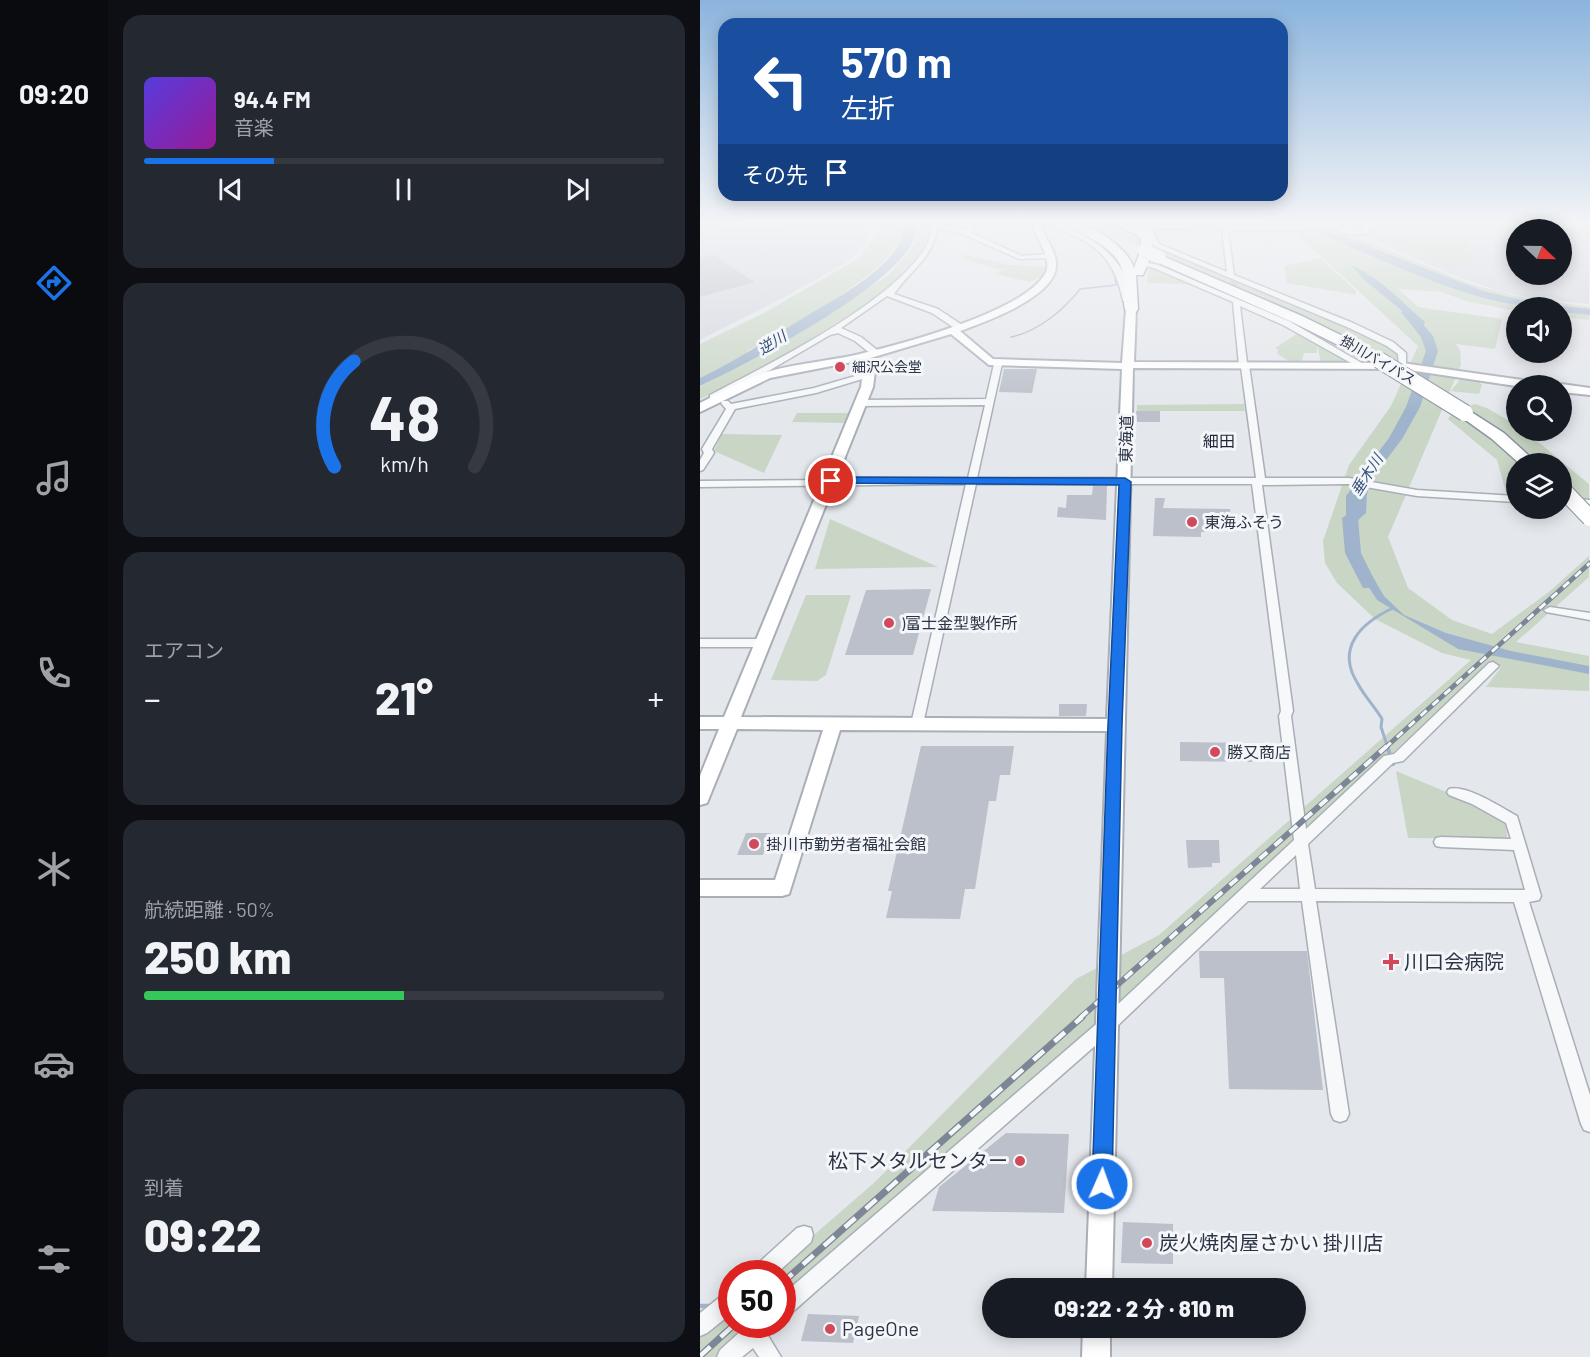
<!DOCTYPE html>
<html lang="ja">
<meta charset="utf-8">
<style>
:root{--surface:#171b24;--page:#242831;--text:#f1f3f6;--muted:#9ea1a6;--line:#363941;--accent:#1a73e8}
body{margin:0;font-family:Barlow,"Noto Sans JP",sans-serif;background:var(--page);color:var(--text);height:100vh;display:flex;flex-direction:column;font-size:22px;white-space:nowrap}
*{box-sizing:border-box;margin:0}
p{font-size:20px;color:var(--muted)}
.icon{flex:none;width:33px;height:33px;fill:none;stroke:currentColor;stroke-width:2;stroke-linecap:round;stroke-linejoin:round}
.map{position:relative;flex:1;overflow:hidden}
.details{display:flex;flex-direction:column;gap:15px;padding:15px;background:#0d0f14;width:592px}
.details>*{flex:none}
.top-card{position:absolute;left:18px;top:18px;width:570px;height:183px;border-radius:18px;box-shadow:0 3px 15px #0003;background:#1a4fa0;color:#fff;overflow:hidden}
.needle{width:39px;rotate:112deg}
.tools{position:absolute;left:806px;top:219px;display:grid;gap:12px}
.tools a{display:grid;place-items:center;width:66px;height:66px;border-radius:50%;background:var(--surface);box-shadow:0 3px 15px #0003;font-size:30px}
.speed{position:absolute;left:18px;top:1260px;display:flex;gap:12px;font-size:30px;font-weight:700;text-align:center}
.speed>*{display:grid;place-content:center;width:78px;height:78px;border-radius:50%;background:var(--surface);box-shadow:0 3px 15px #0003;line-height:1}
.speed .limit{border:9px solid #d22;background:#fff;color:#111}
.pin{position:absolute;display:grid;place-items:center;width:51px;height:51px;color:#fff;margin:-26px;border:3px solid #fff;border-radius:50%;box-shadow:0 2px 6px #0007}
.me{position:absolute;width:66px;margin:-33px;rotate:2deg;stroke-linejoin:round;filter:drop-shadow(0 0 4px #0008)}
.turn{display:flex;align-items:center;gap:21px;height:126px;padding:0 24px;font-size:27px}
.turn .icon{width:78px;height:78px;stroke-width:2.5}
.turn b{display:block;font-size:42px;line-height:51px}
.then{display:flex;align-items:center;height:57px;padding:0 24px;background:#0003;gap:12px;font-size:22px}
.big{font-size:45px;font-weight:800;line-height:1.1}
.details .widget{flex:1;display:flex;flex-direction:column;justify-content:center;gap:9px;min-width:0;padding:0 21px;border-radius:18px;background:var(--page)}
.details .dial{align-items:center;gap:0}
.dial svg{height:156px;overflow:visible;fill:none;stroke:var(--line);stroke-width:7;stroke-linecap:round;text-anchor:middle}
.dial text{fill:var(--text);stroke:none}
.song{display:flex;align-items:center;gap:18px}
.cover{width:72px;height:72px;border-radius:9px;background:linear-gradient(135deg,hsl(250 70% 55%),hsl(300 70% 35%))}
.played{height:6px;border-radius:3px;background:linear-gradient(90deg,var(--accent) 25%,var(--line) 25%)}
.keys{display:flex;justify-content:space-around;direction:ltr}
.heat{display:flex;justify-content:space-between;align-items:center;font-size:33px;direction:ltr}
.charge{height:9px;border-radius:4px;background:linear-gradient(90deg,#34c759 50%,var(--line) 0)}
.trip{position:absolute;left:282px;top:1278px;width:324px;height:60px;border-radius:30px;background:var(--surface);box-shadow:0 3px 15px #0003;font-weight:800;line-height:60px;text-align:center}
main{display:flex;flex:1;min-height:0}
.tabs{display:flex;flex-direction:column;width:108px;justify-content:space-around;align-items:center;background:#090b0e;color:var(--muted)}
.tabs .icon{width:42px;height:42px}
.tabs .on{color:var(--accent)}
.tabs b{font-size:27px;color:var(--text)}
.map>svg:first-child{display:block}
.built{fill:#d2d6de;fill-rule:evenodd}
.green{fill:#c9d6c5}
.water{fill:#9fb4cc}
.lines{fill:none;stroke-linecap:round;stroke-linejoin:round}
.stream-far3{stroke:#9fb4cc;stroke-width:1.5}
.stream-far2{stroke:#9fb4cc;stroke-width:3}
.stream-far1{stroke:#9fb4cc;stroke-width:4}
.stream{stroke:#9fb4cc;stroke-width:4.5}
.river{fill:#9fb4cc;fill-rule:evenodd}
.building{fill:#bbc0ca}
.street-tunnel{stroke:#bfc3cb;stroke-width:8;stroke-dasharray:8 4;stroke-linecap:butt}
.street-casing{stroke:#a9aeb7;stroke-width:3}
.secondary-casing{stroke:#a9aeb7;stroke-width:4}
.highway-casing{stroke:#8b94a3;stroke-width:3}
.street{fill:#f7f8fa;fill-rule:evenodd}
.secondary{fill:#fff;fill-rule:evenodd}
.highway{fill:#fff;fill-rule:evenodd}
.rail-far2-casing{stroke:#7d8696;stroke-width:5}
.rail-far1-casing{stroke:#7d8696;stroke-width:6}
.rail-casing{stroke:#7d8696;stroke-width:7}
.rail-far2{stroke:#f4f6f9;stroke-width:3;stroke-dasharray:8;stroke-linecap:butt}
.rail-far1{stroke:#f4f6f9;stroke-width:4;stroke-dasharray:10;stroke-linecap:butt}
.rail{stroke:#f4f6f9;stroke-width:4.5;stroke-dasharray:14;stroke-linecap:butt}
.highway-bridge-far1-casing{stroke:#8b94a3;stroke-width:14;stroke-linecap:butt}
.highway-bridge-casing{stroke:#8b94a3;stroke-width:18;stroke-linecap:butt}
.highway-bridge-far1{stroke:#fff;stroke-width:13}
.highway-bridge{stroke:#fff;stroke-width:16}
.route{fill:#1a73e8;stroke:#114b97;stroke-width:1.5}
.poi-dot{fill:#d1495b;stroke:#f4f6f9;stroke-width:2}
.labels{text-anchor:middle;stroke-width:6;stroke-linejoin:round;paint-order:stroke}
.far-street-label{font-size:14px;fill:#2b3445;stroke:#f4f6f9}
.far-poi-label{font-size:14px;fill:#2b3445;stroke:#f4f6f9;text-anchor:start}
.far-water-label{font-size:15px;font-style:italic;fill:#34527a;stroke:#f4f6f9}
.street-label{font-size:16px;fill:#2b3445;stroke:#f4f6f9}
.far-quarter-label{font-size:16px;fill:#1d2536;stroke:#f4f6f9}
.poi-label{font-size:16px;fill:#2b3445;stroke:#f4f6f9;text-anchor:start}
.near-poi-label{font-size:20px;fill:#2b3445;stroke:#f4f6f9;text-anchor:start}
</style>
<main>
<nav class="tabs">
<b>09:20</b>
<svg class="icon on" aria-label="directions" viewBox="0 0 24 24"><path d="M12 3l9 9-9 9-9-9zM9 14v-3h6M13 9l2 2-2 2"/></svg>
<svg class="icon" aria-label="music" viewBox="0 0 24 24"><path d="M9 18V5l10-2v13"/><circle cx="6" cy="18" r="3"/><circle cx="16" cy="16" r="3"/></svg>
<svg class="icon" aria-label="phone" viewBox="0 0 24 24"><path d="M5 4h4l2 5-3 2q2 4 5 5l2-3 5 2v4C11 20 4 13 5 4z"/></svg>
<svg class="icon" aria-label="climate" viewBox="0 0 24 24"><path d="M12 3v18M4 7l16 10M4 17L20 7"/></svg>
<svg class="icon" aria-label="car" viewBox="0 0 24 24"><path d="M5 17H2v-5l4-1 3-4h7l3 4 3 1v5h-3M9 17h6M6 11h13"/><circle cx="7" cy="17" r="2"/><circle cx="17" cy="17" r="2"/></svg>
<svg class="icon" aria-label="filters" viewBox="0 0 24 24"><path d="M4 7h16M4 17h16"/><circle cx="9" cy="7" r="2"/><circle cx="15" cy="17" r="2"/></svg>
</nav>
<section class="details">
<div class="widget">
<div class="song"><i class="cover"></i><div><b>94.4 FM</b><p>音楽</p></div></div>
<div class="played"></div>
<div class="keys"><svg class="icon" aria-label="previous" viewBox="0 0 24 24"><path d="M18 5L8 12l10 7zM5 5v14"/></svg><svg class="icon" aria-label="pause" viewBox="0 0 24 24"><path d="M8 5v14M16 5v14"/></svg><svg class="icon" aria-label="next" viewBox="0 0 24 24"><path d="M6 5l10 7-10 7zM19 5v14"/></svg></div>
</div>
<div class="widget dial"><svg viewBox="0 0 100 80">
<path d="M14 69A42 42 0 1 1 86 69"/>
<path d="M14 69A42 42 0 0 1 24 15" stroke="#1a73e8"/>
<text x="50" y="56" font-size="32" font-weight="700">48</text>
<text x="50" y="72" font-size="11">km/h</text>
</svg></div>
<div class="widget"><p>エアコン</p>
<div class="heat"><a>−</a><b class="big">21°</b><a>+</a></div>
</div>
<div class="widget"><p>航続距離 · 50%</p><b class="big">250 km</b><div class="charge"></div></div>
<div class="widget"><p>到着</p><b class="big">09:22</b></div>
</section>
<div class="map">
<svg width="890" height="1357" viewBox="0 0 890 1357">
<rect width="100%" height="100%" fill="#e4e7ec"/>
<!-- built -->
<path class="built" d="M0 223 93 229 168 232 166 243 148 261 90 294 0 340Z
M669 223H889V304L832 298 799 291 761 278 660 235H670ZM816 230H861V274H816Z"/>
<!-- green -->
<path class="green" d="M75 223H132L169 226 167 231 71 227Z
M180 223H202C215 262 78 333 48 351L43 357 0 378V344L64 313 159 258 174 238Z
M217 223H235L239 229C237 241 233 252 224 262 201 287 170 302 141 320 96 348 50 379 0 399V387L100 333 190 274 214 245 219 227Z
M386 223C407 223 421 224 440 234L445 249Z
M574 223H634L652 235 773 285 828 299 889 307V320L861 317V308H816V311L766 301 742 292 698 289 718 307 802 319 795 349 756 344 760 350 761 365 688 537 708 588 752 620 792 634 850 591 889 556V577L816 642 889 656V691L786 687 802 666 789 663 493 939 83 1300 82 1274H69L175 1182 376 979 459 935 771 660 742 653 675 619 637 583 625 563 623 541 649 465 691 406 718 346 598 235 590 227Z
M682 233 765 237 774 262 760 261 756 270 684 239Z
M451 235 455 246C486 258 694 339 699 358L691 362H665L585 320 539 300 451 251Z
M265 255 311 265 347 267 343 279 338 278 330 282 295 274 309 266 300 270 261 258Z
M620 258 655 290 656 295 587 283 584 266Z
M449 268H455L491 284 447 283Z
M598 333 653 362H621L617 345V353H604L602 360C591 364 585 359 577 353L578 350 575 348Z
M761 378 778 381 782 385 779 394 751 391Z
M544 404 545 411H437V405Z
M775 404 787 408 816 425V430L825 431 889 484V500L880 499 861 484V464L836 463 765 407Z
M754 411 821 463 816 464V496H807L797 460 748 419Z
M97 413H150L145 423 92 422Z
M22 434 82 435 64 473 14 451Z
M130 519 238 567 115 569Z
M106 595H151L126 675 117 681 71 680Z
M696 771 785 808 806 820 807 839 708 838Z
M31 1306 32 1324 55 1325 18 1357H0V1333Z"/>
<!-- water -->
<path class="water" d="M204 223H216C229 272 40 367 0 386V378C35 362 67 340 100 320 129 302 164 285 188 259 197 249 205 236 204 223Z
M651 265C681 278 700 301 725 322L722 330 710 317 663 279Z
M675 466 667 494 666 513 655 523 658 552 684 596 704 615 746 633 811 651 889 666V674L758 649 677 600 657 569 649 541 646 514V496L661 476Z"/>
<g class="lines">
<!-- stream-far3 -->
<path class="stream-far3" d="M440 223 455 232 460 245
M311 337C337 332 364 310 380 289L416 285 415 275"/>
<!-- stream-far2 -->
<path class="stream-far2" d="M688 748 681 727 682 719C675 707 665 697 658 684 635 648 661 623 693 608"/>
<!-- stream-far1 -->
<path class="stream-far1" d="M687 746 693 764"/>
<!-- stream -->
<path class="stream" d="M0 1306H10"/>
<!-- river -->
<path class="river" d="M602 223H614L632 232 783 291 855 308C776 308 697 265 624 236Z
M861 306 890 309V315L861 312V308H856Z
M707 309 711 310 733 336 738 351 720 407 702 439 662 492H652L650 489 689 438 706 407 726 351 721 337 701 312Z
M650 513 658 518 661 553 677 585 675 588H663L645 553 642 518Z"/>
</g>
<!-- building -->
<path class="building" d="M15 255 42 274 55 282 0 297V258Z
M304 369H337L332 393 299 392Z
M436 411H460V422H437Z
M393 486H407L406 520 357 517 358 507 366 508 367 495H392Z
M455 498H465L463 508 530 509 531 527 506 526V532H501V537L453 536Z
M231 589 213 655H145L166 590Z
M359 704H387L386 716H359Z
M480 742 551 743 552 762 480 761Z
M221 746H314L310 775H300L296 801H289L275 889H265L260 919 186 918 192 891H188Z
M46 833H71L63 855H37Z
M486 840H519L520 863H512V867L488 868Z
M499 951H607L623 1090 529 1089 524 978H500Z
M306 1133 369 1134 364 1213 232 1211 239 1187Z
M423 1222 473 1224V1264L421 1263Z
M108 1314 159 1316 153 1343 101 1341Z"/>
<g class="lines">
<!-- street-tunnel -->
<path class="street-tunnel" d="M520 289 537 282"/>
<!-- street casing -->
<g class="street-casing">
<path id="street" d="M232 223H238V224L266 230 269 223H275L272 233 322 256 350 254 353 256 350 258 319 259 263 234 237 228C232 260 210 270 194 294L238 309 262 325V329H256L232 313 187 296 141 328 161 337 177 350V354H171L155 341 138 333 130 335 60 376V381L53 379 16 399H10V395C69 364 194 303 227 245 230 239 230 230 232 223Z
M347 223C356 222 364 226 373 230 401 243 433 268 430 303L423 301C417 271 406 251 377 237 367 232 356 229 347 223Z
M434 223H441L445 225 521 226V223H527L528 226H597L615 223H630L652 231 663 230 662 223H668V233L651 235 624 225 597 230H528L534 275 653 323 693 342 706 353V366L699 368 698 354 687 346 647 327 454 246 447 232ZM451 229H522L527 272 459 244Z
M443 262 458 265 589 321 667 366 660 368 583 325 540 306 547 363 549 365 565 478H649L717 490 816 496V502L717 496 649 484 562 485 593 711 591 716 606 829 684 756 694 754 789 663 793 662 799 666 703 761 693 763 608 844 615 889 825 890 814 850 741 847 736 846 734 842 736 838 741 837 811 839 806 823 772 804 749 795 747 792 749 789C766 784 802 808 817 816L841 896 839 900 829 902 890 1095V1132L884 1130 881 1124 814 902 616 901 649 1114 646 1120 640 1122 634 1120 631 1114 602 901H548L413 1030 89 1315 82 1318V1295L401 1020 594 840 579 716 581 711 552 484H276L223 724 217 728 211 724 266 484 0 487V481L127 480 131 478H268L285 405 161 406 157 403 161 400 286 399 294 364 298 362 302 364 277 478H556L541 367 539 365 533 302 454 268 441 265V263ZM596 855 600 889H560Z
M169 372 173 374 172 376 116 393 35 409 12 449 14 453 3 470 0 471V460L4 453 2 449 26 409 21 403 22 401H28L31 404 114 388Z
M861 498 890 500V506L861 504Z
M850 607 890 613V620L846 612 844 610Z
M0 639H63L69 643 63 647H0Z
M104 1226 111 1228 113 1235 111 1242 76 1274H52L54 1267 97 1228Z
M32 1290V1313L7 1333 0 1336V1313L25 1293Z
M43 1324H74L67 1334 81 1357H59L53 1348 42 1357H17L20 1350 42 1330Z"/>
</g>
<!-- secondary casing -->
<g class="secondary-casing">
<path id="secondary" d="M332 223H340C344 238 357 251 356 266 355 297 285 322 260 331L293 359 422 363 426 309 431 306 436 309 434 362 702 363 843 383 848 386H816L702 369 433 368 412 1288H386L407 731 140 730 89 894 82 896H0V880H75L123 730 37 729 9 798 7 803 0 805V776L19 729H0V717H24L161 387 163 371 157 361 70 378 0 412V403C23 392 45 378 70 371 99 363 130 361 160 354 202 344 323 312 345 274 354 259 335 238 332 223ZM251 334 289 365 422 369 407 719 41 717 173 387 175 371 167 359Z
M427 223H437L448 228 452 238 444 240 441 231Z
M861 384 890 388V395L861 392V386H857Z
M383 1328H410V1357H382Z"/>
</g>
<!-- highway casing -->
<g class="highway-casing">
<path id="highway" d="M370 223C391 222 427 247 434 268L440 252 441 239 434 233 411 223C428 222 443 224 453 239L451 257 460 255 602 316 657 343 686 360 679 364 674 363 592 322 450 259 443 275H436L438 309 436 312H426C422 303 425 290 424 280 422 250 393 240 370 227Z
M765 408 804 433 838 464H820L792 439 760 416 757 413Z"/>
</g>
<!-- street -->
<use href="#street" class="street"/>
<!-- secondary -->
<use href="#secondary" class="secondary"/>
<!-- highway -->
<use href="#highway" class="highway"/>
<!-- rail-far2 casing -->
<g class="rail-far2-casing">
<path id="rail-far2" d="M685 748 890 563"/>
</g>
<!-- rail-far1 casing -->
<g class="rail-far1-casing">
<path id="rail-far1" d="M380 1018 687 746"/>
</g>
<!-- rail casing -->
<g class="rail-casing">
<path id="rail" d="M82 1283 382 1017
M0 1356 35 1324"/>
</g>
<!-- rail-far2 -->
<use href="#rail-far2" class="rail-far2"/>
<!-- rail-far1 -->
<use href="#rail-far1" class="rail-far1"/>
<!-- rail -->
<use href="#rail" class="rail"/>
<!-- highway-bridge-far1 casing -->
<g class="highway-bridge-far1-casing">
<path id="highway-bridge-far1" d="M444 250 459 257"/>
</g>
<!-- highway-bridge casing -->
<g class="highway-bridge-casing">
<path id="highway-bridge" d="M679 360 765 413
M866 493 890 518"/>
</g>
<!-- highway-bridge-far1 -->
<use href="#highway-bridge-far1" class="highway-bridge-far1"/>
<!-- highway-bridge -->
<use href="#highway-bridge" class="highway-bridge"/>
</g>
<!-- sky -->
<linearGradient id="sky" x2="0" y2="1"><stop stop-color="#8bb4dd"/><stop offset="0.54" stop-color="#f3f4f6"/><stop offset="1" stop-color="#f3f4f6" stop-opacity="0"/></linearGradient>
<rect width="890" height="413" fill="url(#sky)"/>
<!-- route -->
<path class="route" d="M131 477 425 478 431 482 422 725 412 1184 409 1192 402 1195 395 1192 392 1184 408 725 419 485 127 483V478Z"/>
<!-- markers -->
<g class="poi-dot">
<circle cx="140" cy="367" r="6"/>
<circle cx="492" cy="522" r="6"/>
<circle cx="189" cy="623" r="6"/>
<circle cx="515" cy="752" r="6"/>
<circle cx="54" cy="844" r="6"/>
<path d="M688 953h6v6h6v6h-6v6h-6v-6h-6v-6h6z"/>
<circle cx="320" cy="1161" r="6"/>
<circle cx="447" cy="1243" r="6"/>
<circle cx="130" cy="1329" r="6"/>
</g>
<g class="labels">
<!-- far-street labels -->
<g class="far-street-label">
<text transform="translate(678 360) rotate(30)" y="5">掛川バイパス</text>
</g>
<!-- far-poi labels -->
<g class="far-poi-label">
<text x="152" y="372">細沢公会堂</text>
</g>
<!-- far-water labels -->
<g class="far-water-label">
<text transform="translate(72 343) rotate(-32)" y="5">逆川</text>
<text transform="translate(667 475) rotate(-57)" y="5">垂木川</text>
</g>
<!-- street labels -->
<g class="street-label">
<text transform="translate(426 439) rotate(-89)" y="6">東海道</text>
</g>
<!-- far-quarter labels -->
<g class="far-quarter-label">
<text x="519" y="447">細田</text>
</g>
<!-- poi labels -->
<g class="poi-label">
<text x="504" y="528">東海ふそう</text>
<text x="201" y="629">)富士金型製作所</text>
<text x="527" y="758">勝又商店</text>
<text x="66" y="850">掛川市勤労者福祉会館</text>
</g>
<!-- near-poi labels -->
<g class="near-poi-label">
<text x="704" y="969">川口会病院</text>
<text x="308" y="1168" text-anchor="end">松下メタルセンター</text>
<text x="459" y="1250">炭火焼肉屋さかい 掛川店</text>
<text x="142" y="1336">PageOne</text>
</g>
</g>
</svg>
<div class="tools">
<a><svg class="needle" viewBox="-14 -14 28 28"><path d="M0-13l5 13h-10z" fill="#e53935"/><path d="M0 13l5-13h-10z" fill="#9ea1a6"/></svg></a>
<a><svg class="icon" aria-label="sound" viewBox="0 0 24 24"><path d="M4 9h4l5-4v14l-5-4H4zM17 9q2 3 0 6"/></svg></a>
<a><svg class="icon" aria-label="search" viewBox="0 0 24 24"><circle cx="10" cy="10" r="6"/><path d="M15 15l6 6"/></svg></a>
<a><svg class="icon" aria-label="layers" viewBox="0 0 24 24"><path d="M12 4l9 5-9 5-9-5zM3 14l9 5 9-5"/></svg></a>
</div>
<div class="speed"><div class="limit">50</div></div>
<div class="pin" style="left:131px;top:481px;background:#d93025"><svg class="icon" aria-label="arrive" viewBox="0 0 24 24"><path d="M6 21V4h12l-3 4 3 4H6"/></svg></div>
<svg class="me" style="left:402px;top:1184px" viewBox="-20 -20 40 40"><circle r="17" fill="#1a73e8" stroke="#fff" stroke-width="3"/><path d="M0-11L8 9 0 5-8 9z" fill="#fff"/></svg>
<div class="trip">09:22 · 2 分 · 810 m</div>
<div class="top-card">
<div class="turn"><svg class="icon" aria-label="left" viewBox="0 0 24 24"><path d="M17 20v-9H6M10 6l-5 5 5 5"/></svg><div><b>570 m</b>左折</div></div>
<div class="then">その先<svg class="icon" aria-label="arrive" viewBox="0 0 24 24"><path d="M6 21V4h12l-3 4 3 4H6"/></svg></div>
</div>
</div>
</main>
